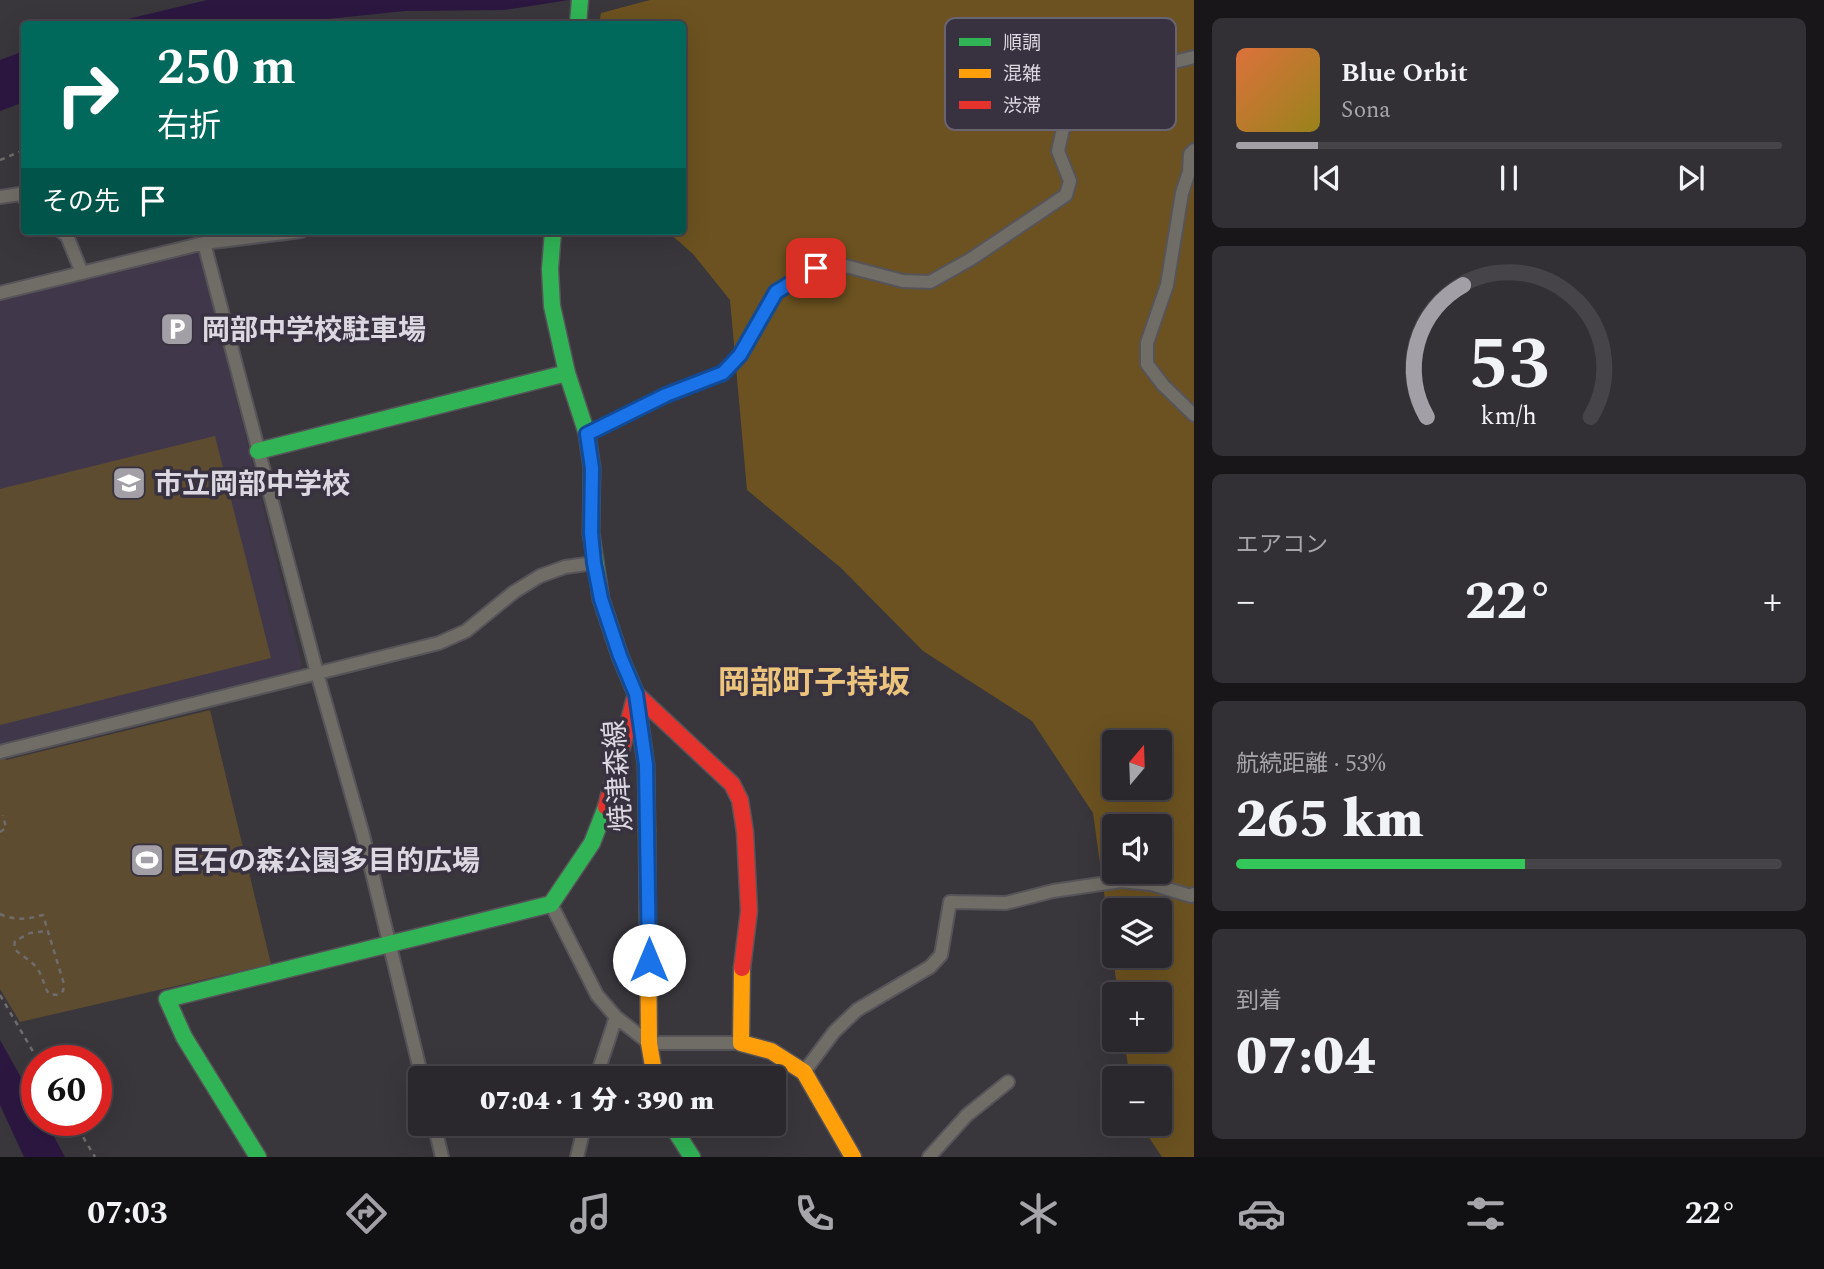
<!DOCTYPE html>
<html lang="ja">
<meta charset="utf-8">
<style>
:root{--surface:#2b282d;--page:#333035;--text:#f1f3f6;--muted:#a6a6aa;--line:#474449;--accent:#a39fa7}
body{margin:0;font-family:Spectral,"Noto Sans JP",serif;background:var(--page);color:var(--text);height:100vh;display:flex;flex-direction:column;font-size:26px;white-space:nowrap}
*{box-sizing:border-box;margin:0}
p{font-size:23px;color:var(--muted)}
.icon{flex:none;width:38px;height:38px;fill:none;stroke:currentColor;stroke-width:2;stroke-linecap:round;stroke-linejoin:round}
.map{position:relative;flex:1;overflow:hidden}
.side{display:flex;flex-direction:column;gap:18px;padding:18px;background:#181619;width:630px}
.side>*{flex:none}
.banner{position:absolute;left:21px;top:21px;width:665px;height:214px;border-radius:7px;box-shadow:0 7px 28px #0002,0 0 0 2px var(--line);background:#00695c;color:#fff;overflow:hidden}
.needle{width:46px;rotate:19deg}
.buttons{position:absolute;left:1102px;top:730px;display:grid;gap:14px}
.buttons a{display:grid;place-items:center;width:70px;height:70px;border-radius:7px;background:var(--surface);box-shadow:0 7px 28px #0002,0 0 0 2px var(--line);font-size:35px}
.speed{position:absolute;left:21px;top:1045px;display:flex;gap:14px;font-size:35px;font-weight:700;text-align:center}
.speed>*{display:grid;place-content:center;width:91px;height:91px;border-radius:50%;background:var(--surface);box-shadow:0 7px 28px #0002,0 0 0 2px var(--line);line-height:1}
.speed .limit{border:10px solid #d22;background:#fff;color:#111}
.pin{position:absolute;display:grid;place-items:center;width:60px;height:60px;color:#fff;margin:-30px;border-radius:14px;box-shadow:0 4px 10px #0006}
.me{position:absolute;width:77px;margin:-38px;rotate:0deg;stroke-linejoin:round;filter:drop-shadow(0 0 5px #0008)}
.turn{display:flex;align-items:center;gap:24px;height:147px;padding:0 21px;font-size:32px}
.turn .icon{width:91px;height:91px;stroke-width:2.5}
.turn b{display:block;font-size:49px;line-height:60px}
.then{display:flex;align-items:center;height:66px;padding:0 21px;background:#0003;gap:14px;font-size:26px}
.big{font-size:52px;font-weight:800;line-height:1.1}
.side .card{flex:1;display:flex;flex-direction:column;justify-content:center;gap:10px;min-width:0;padding:0 24px;border-radius:10px;background:var(--page)}
.side .dial{align-items:center;gap:0}
.dial svg{height:182px;overflow:visible;fill:none;stroke:var(--line);stroke-width:7;stroke-linecap:round;text-anchor:middle}
.dial text{fill:var(--text);stroke:none}
.song{display:flex;align-items:center;gap:21px}
.cover{width:84px;height:84px;border-radius:10px;background:linear-gradient(135deg,hsl(20 70% 55%),hsl(50 70% 35%))}
.played{height:7px;border-radius:4px;background:linear-gradient(90deg,var(--accent) 15%,var(--line) 15%)}
.keys{display:flex;justify-content:space-around;direction:ltr}
.heat{display:flex;justify-content:space-between;align-items:center;font-size:38px;direction:ltr}
.charge{height:10px;border-radius:5px;background:linear-gradient(90deg,#34c759 53%,var(--line) 0)}
.trip{position:absolute;left:408px;top:1066px;width:378px;height:70px;border-radius:7px;background:var(--surface);box-shadow:0 7px 28px #0002,0 0 0 2px var(--line);font-weight:800;line-height:70px;text-align:center}
.tab-bar{display:flex;height:112px;justify-content:space-around;align-items:center;background:#111012;color:var(--muted)}
.tab-bar .icon{width:49px;height:49px}
.tab-bar .current{color:var(--accent)}
.tab-bar b{font-size:32px;color:var(--text)}
main{display:flex;flex:1;min-height:0}
.map>svg:first-child{display:block}
.built{fill:#40384a}
.green{fill:#5d4c30}
.forest{fill:#6c5220;fill-rule:evenodd}
.water{fill:#2c1741}
.lines{fill:none;stroke-linecap:round;stroke-linejoin:round}
.street-casing{stroke:#565459;stroke-width:16}
.fast-casing{stroke:#565459;stroke-width:19}
.slow-casing{stroke:#565459;stroke-width:19}
.jam-casing{stroke:#565459;stroke-width:19}
.path{stroke:#706c6b;stroke-width:2.5;stroke-dasharray:5 5;stroke-linecap:butt}
.street{stroke:#706c66;stroke-width:12}
.fast{stroke:#30b455;stroke-width:16}
.slow{stroke:#ff9f0a;stroke-width:16}
.jam{stroke:#e5322d;stroke-width:16}
.route-casing{stroke:#114b97;stroke-width:18}
.route{stroke:#1a73e8;stroke-width:12}
.labels{text-anchor:middle;stroke-width:7;stroke-linejoin:round;paint-order:stroke}
.poi-label{font-size:28px;font-weight:bold;fill:#dcd8e1;stroke:#383240;text-anchor:start}
.street-label{font-size:28px;fill:#dcd8e1;stroke:#383240}
.quarter-label{font-size:32px;font-weight:bold;fill:#ecc47d;stroke:#383240}
.key{fill:#383240;stroke:#696470;stroke-width:2}
.key-label{font-size:19px;fill:#dcd8e1}
</style>
<main>
<div class="map">
<svg width="1194" height="1157" viewBox="0 0 1194 1157">
<rect width="100%" height="100%" fill="#39363c"/>
<!-- built -->
<path class="built" d="M196 252 201 255 302 665 297 672 0 745V301Z"/>
<!-- green -->
<path class="green" d="M215 436 271 658 0 725V489Z
M210 710 271 964 20 1022 0 989V756L4 755 6 760Z"/>
<!-- forest -->
<path class="forest" d="M650 0H1194V1157H1162L1140 1124H1160V1078H1130L1124 1040H1160V994H1118L1093 813 1032 721 923 651 841 568 747 490 730 300 693 254 667 231H682V24H599L601 13ZM1115 742H1160V788H1115ZM1115 826H1160V872H1115ZM1115 910H1160V956H1115Z"/>
<!-- water -->
<path class="water" d="M207 0H569L504 10 405 11 279 24H107Z
M24 51V102L0 111V60Z
M0 1040 37 1106V1120H45L65 1157H24L0 1105Z"/>
<g class="lines">
<!-- street casing -->
<g class="street-casing">
<path id="street" d="M1194 150 1190 154 1189 172 1182 193 1167 285 1147 343V364L1163 385 1194 415
M0 197 20 194 24 198
M61 231 67 236 82 273
M204 243 317 673 363 835 422 1078
M0 293 204 243 301 231
M587 434 666 395 723 373 740 355 776 292 816 268 834 263 903 281 930 282 971 259 1066 195 1070 181 1058 151 1063 129 1085 106 1110 78 1194 57
M0 752 439 643 466 631 514 592 540 576 565 567 594 563
M551 904 597 995 616 1017 649 1043H741
M804 1072 834 1032 857 1010 930 967 941 955 950 902 1006 903 1053 891 1121 881 1151 884 1191 896 1194 894
M596 1078 616 1017
M434 1124 442 1157
M577 1157 585 1124
M929 1157 967 1115 1008 1082"/>
</g>
<!-- fast casing -->
<g class="fast-casing">
<path id="fast" d="M578 24 580 0
M553 231 550 269 552 306 567 373 587 434 592 468 591 533 601 599 620 656 636 694 646 765 647 830
M258 451 567 373
M671 1124 692 1157
M258 1157 184 1037 167 999 551 904 592 843 606 807"/>
</g>
<!-- slow casing -->
<g class="slow-casing">
<path id="slow" d="M647 830 649 1043 655 1078
M742 968 741 1043 771 1051 804 1072 853 1157"/>
</g>
<!-- jam casing -->
<g class="jam-casing">
<path id="jam" d="M606 807 636 694 732 784 740 800 745 832 749 911 742 968"/>
</g>
<!-- path -->
<path class="path" d="M0 160 24 150
M0 832 6 828 3 815
M0 914C15 921 28 919 43 915L64 984 63 991 58 995 49 994C43 985 43 975 36 967 30 959 20 956 14 948L15 941 30 933 47 931
M0 995 38 1060
M73 1120 95 1157"/>
<!-- street -->
<use href="#street" class="street"/>
<!-- fast -->
<use href="#fast" class="fast"/>
<!-- slow -->
<use href="#slow" class="slow"/>
<!-- jam -->
<use href="#jam" class="jam"/>
</g>
<g class="lines">
<!-- route casing -->
<g class="route-casing">
<path id="route" d="M649 960 646 765 636 694 620 656 601 599 594 563 591 533 592 468 587 434 666 395 723 373 740 355 776 292 816 268"/>
</g>
<!-- route -->
<use href="#route" class="route"/>
</g>
<!-- icons -->
<defs>
<g id="parking-square" transform="scale(1.75)"><rect x="-9" y="-9" width="18" height="18" rx="4" fill="#a39fa7" stroke="#383240"/><path d="M-3.5-5.5H1a3.5 3.5 0 0 1 0 7H-1V5.5H-3.5ZM-1-3.4V-.6H.8a1.4 1.4 0 0 0 0-2.8Z" fill="#fff"/></g>
<g id="school-square" transform="scale(1.75)"><rect x="-9" y="-9" width="18" height="18" rx="4" fill="#a39fa7" stroke="#383240"/><path d="M0-5L7-2L0 1L-7-2ZM-4 1L0 2.5L4 1V4Q0 6-4 4Z" fill="#fff"/></g>
<g id="stadium-square" transform="scale(1.75)"><rect x="-9" y="-9" width="18" height="18" rx="4" fill="#a39fa7" stroke="#383240"/><path d="M0-5a6.5 5 0 1 0 0 10a6.5 5 0 1 0 0-10ZM-3.5-1.8h7v3.6h-7Z" fill="#fff"/></g>
</defs>
<g fill-rule="evenodd">
<use href="#parking-square" x="177" y="329"/>
<use href="#school-square" x="129" y="483"/>
<use href="#stadium-square" x="147" y="860"/>
</g>
<g class="labels">
<!-- poi labels -->
<g class="poi-label">
<text x="202" y="339">岡部中学校駐車場</text>
<text x="154" y="493">市立岡部中学校</text>
<text x="172" y="870">巨石の森公園多目的広場</text>
</g>
<!-- street labels -->
<g class="street-label">
<text transform="translate(617 776) rotate(-94)" y="10">焼津森線</text>
</g>
<!-- quarter labels -->
<g class="quarter-label">
<text x="814" y="693">岡部町子持坂</text>
</g>
</g>
<!-- legend -->
<rect x="945" y="18" width="231" height="112" rx="10" class="key"/>
<rect x="959" y="38" width="32" height="8" fill="#30b455"/>
<rect x="959" y="69" width="32" height="9" fill="#ff9f0a"/>
<rect x="959" y="101" width="32" height="8" fill="#e5322d"/>
<g class="key-label">
<text x="1003" y="49">順調</text>
<text x="1003" y="80">混雑</text>
<text x="1003" y="112">渋滞</text>
</g>
</svg>
<div class="buttons">
<a><svg class="needle" viewBox="-14 -14 28 28"><path d="M0-13l5 13h-10z" fill="#e53935"/><path d="M0 13l5-13h-10z" fill="#a6a6aa"/></svg></a>
<a><svg class="icon" aria-label="sound" viewBox="0 0 24 24"><path d="M4 9h4l5-4v14l-5-4H4zM17 9q2 3 0 6"/></svg></a>
<a><svg class="icon" aria-label="layers" viewBox="0 0 24 24"><path d="M12 4l9 5-9 5-9-5zM3 14l9 5 9-5"/></svg></a>
<a>+</a>
<a>−</a>
</div>
<div class="speed"><div class="limit">60</div></div>
<div class="pin" style="left:816px;top:268px;background:#d93025"><svg class="icon" aria-label="arrive" viewBox="0 0 24 24"><path d="M6 21V4h12l-3 4 3 4H6"/></svg></div>
<svg class="me" style="left:649px;top:960px" viewBox="-20 -20 40 40"><circle r="19" fill="#fff"/><path d="M0-13L10 11 0 6-10 11z" fill="#1a73e8"/></svg>
<div class="trip">07:04 · 1 分 · 390 m</div>
<div class="banner">
<div class="turn"><svg class="icon" aria-label="right" viewBox="0 0 24 24"><path d="M7 20v-9h11M14 6l5 5-5 5"/></svg><div><b>250 m</b>右折</div></div>
<div class="then">その先<svg class="icon" aria-label="arrive" viewBox="0 0 24 24"><path d="M6 21V4h12l-3 4 3 4H6"/></svg></div>
</div>
</div>
<section class="side">
<div class="card">
<div class="song"><i class="cover"></i><div><b>Blue Orbit</b><p>Sona</p></div></div>
<div class="played"></div>
<div class="keys"><svg class="icon" aria-label="previous" viewBox="0 0 24 24"><path d="M18 5L8 12l10 7zM5 5v14"/></svg><svg class="icon" aria-label="pause" viewBox="0 0 24 24"><path d="M8 5v14M16 5v14"/></svg><svg class="icon" aria-label="next" viewBox="0 0 24 24"><path d="M6 5l10 7-10 7zM19 5v14"/></svg></div>
</div>
<div class="card dial"><svg viewBox="0 0 100 80">
<path d="M14 69A42 42 0 1 1 86 69"/>
<path d="M14 69A42 42 0 0 1 30 11" stroke="#a39fa7"/>
<text x="50" y="56" font-size="32" font-weight="700">53</text>
<text x="50" y="72" font-size="11">km/h</text>
</svg></div>
<div class="card"><p>エアコン</p>
<div class="heat"><a>−</a><b class="big">22°</b><a>+</a></div>
</div>
<div class="card"><p>航続距離 · 53%</p><b class="big">265 km</b><div class="charge"></div></div>
<div class="card"><p>到着</p><b class="big">07:04</b></div>
</section>
</main>
<nav class="tab-bar">
<b>07:03</b>
<svg class="icon current" aria-label="directions" viewBox="0 0 24 24"><path d="M12 3l9 9-9 9-9-9zM9 14v-3h6M13 9l2 2-2 2"/></svg>
<svg class="icon" aria-label="music" viewBox="0 0 24 24"><path d="M9 18V5l10-2v13"/><circle cx="6" cy="18" r="3"/><circle cx="16" cy="16" r="3"/></svg>
<svg class="icon" aria-label="phone" viewBox="0 0 24 24"><path d="M5 4h4l2 5-3 2q2 4 5 5l2-3 5 2v4C11 20 4 13 5 4z"/></svg>
<svg class="icon" aria-label="climate" viewBox="0 0 24 24"><path d="M12 3v18M4 7l16 10M4 17L20 7"/></svg>
<svg class="icon" aria-label="car" viewBox="0 0 24 24"><path d="M5 17H2v-5l4-1 3-4h7l3 4 3 1v5h-3M9 17h6M6 11h13"/><circle cx="7" cy="17" r="2"/><circle cx="17" cy="17" r="2"/></svg>
<svg class="icon" aria-label="filters" viewBox="0 0 24 24"><path d="M4 7h16M4 17h16"/><circle cx="9" cy="7" r="2"/><circle cx="15" cy="17" r="2"/></svg>
<b>22°</b>
</nav>
